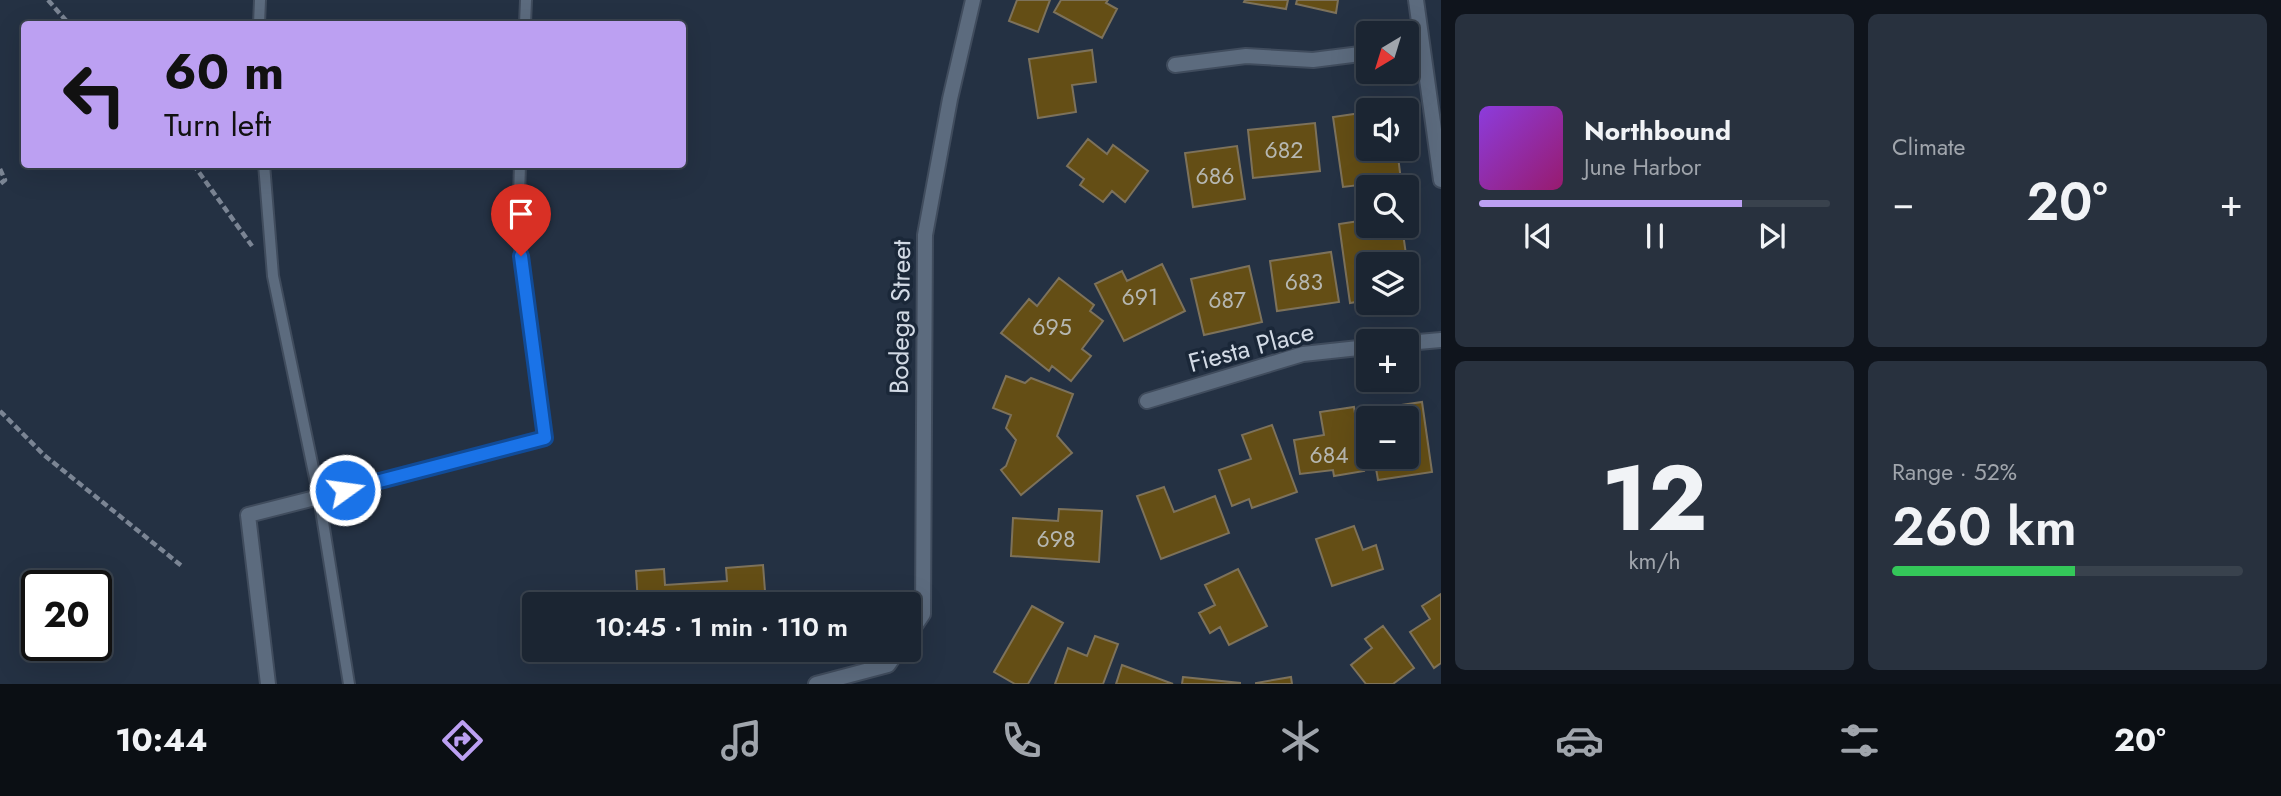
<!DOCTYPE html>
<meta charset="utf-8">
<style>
:root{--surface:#1b2532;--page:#28313e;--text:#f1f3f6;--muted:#a0a5ac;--line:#39424d;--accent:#bca0f2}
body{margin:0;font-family:Jost,sans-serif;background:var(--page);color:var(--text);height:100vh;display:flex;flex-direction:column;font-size:26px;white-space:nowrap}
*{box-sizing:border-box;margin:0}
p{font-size:23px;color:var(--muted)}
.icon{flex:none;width:38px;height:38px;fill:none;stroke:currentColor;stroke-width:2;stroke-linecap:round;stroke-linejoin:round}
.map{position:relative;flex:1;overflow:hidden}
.details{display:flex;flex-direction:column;gap:14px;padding:14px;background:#0f141c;width:840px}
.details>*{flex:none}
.hud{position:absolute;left:21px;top:21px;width:665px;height:147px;border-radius:7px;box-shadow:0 7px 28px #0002,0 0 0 2px var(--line);background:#bca0f2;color:#111;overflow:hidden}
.needle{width:46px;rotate:218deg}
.controls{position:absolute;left:1356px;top:21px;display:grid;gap:14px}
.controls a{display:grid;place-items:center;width:63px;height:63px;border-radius:7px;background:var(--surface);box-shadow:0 7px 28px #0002,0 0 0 2px var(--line);font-size:35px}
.speed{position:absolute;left:21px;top:570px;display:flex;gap:14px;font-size:35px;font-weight:700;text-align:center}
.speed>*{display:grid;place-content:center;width:91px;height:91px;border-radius:50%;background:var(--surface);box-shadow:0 7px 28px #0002,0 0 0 2px var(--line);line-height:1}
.speed .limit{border:4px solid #111;border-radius:10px;background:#fff;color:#111}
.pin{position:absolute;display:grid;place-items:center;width:60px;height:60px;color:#fff;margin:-72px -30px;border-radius:50% 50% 50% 0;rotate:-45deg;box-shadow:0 0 7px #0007}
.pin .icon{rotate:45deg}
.me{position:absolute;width:77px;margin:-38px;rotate:76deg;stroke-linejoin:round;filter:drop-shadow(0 0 5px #0008)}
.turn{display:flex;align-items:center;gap:24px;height:147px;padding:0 28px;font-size:32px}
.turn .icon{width:91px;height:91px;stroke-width:2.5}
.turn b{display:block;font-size:49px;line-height:60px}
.big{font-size:52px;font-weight:600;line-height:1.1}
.details .tile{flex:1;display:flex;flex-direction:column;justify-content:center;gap:10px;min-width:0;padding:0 24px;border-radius:10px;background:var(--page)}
.details .dial{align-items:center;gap:0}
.dial b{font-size:91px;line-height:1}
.song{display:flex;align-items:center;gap:21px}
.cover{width:84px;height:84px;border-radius:10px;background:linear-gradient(135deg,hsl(270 70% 55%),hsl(320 70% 35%))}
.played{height:7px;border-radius:4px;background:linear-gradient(90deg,var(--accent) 75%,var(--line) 75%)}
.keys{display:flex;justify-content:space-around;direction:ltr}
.heat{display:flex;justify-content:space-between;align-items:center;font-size:38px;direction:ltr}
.charge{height:10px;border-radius:5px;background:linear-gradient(90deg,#34c759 52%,var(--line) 0)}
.details .tiles{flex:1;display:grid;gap:14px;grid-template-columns:repeat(2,1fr)}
.trip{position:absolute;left:522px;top:592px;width:399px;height:70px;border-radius:7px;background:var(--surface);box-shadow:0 7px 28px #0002,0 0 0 2px var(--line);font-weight:600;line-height:70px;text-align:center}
.tab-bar{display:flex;height:112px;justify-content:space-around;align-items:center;background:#0b0f14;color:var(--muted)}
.tab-bar .icon{width:49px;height:49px}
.tab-bar .current{color:var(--accent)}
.tab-bar b{font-size:32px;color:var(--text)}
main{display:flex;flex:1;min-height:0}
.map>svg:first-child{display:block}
.building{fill:#644e15;stroke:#7d725b;stroke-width:2}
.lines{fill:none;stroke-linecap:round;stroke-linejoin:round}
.lane-casing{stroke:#404c5d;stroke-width:14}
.street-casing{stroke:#404c5d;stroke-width:18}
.path{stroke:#7b8594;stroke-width:4.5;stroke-dasharray:7 3.5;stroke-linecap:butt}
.lane{stroke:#5c6b7e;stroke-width:10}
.street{stroke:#5c6b7e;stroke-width:14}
.route-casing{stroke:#114b97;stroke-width:18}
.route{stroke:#1a73e8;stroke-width:12}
.labels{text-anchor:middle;stroke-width:7;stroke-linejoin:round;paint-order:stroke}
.number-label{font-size:23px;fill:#b6b7b1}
.street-label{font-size:26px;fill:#d2dae5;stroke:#1a2738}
</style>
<main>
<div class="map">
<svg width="1441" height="684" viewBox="0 0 1441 684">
<rect width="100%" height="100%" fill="#243143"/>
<!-- building -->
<path class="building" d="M1017 0H1050L1038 32 1009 21Z
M1061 0H1108L1106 3 1117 9 1102 38 1054 12Z
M1245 0H1288L1286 9 1244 2Z
M1297 0H1338L1336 13 1296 4Z
M1092 50 1096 82 1072 85 1076 112 1038 118 1029 59Z
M1361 113V119L1368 118V149H1397L1401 180 1343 187 1333 117Z
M1315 123 1320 171 1253 178 1248 130Z
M1088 139 1107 154 1113 145 1148 171 1125 202 1112 191 1103 202 1080 185 1084 179 1067 166Z
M1237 146 1245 199 1193 207 1185 153Z
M1366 220 1368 229 1402 226 1411 290 1407 291V264H1368V300L1350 303 1339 224Z
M1331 252 1339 302 1277 311 1270 261Z
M1162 264 1185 311 1124 341 1095 284 1122 271 1127 281Z
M1249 266 1262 322 1204 335 1191 279Z
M1059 278 1094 305 1090 311 1103 321 1082 349 1091 356 1071 381 1052 366 1049 371 1001 333 1029 299 1037 306Z
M1006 376 1025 383 1031 378 1073 394 1057 436 1072 453 1021 495 1001 470 1006 466 1016 440 1006 428 1011 415 993 408Z
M1422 402 1432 472 1378 480 1374 457H1407V418L1368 419 1367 410Z
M1354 407 1364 471 1334 476 1333 470 1300 474 1294 440 1324 435 1320 412Z
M1272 425 1297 492 1252 508 1249 499 1232 506 1219 470 1251 459 1242 435Z
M1164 487 1174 512 1215 496 1229 533 1161 559 1137 496Z
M1059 509 1102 511 1099 562 1011 556 1013 518 1058 521Z
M1354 526 1363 550 1376 545 1383 569 1332 586 1316 539Z
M763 565 766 604H638L636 571 664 569 665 585 727 581 726 568Z
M1238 569 1267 626 1229 645 1220 627 1210 633 1199 613 1215 605 1205 585Z
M1441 594V663L1434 668 1410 632 1430 619 1422 606Z
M1032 606 1063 623 1028 684H1015L994 672Z
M1383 626 1414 668 1393 684H1366L1351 665 1372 648 1365 639Z
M1095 636 1118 644 1103 684H1055L1068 648 1087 656Z
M1122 665 1173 684H1116Z
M1183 677 1240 683V684H1182Z
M1291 677 1292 684H1256V683Z"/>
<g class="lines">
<!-- lane casing -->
<g class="lane-casing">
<path id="lane" d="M259 24 260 0
M525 24 526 0
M264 164 273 276 319 497 349 684
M319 497 545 438 518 230 520 164"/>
</g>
<!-- street casing -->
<g class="street-casing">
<path id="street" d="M1416 0 1441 180
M1407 48 1421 47
M1175 65 1246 56 1313 60 1368 53
M1407 343 1441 340
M1147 401 1303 354 1368 347
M908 636 923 614 925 235 950 99 973 0
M268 684 248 515 319 497
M816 684 888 665 899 649"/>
</g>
<!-- path -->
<path class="path" d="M48 0 69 24
M193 164 252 246
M0 169 5 180 0 184
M0 411 44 455 183 567"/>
<!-- lane -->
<use href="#lane" class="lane"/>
<!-- street -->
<use href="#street" class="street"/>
</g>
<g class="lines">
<!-- route casing -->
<g class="route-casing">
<path id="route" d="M345 490 545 438 521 256"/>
</g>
<!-- route -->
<use href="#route" class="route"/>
</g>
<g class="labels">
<!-- number labels -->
<g class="number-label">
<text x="1284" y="158">682</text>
<text x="1215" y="184">686</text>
<text x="1304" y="290">683</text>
<text x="1140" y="305">691</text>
<text x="1227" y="308">687</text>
<text x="1052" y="335">695</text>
<text x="1329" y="463">684</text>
<text x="1056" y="547">698</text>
</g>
<!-- street labels -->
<g class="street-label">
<text transform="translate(900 317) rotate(-89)" y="9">Bodega Street</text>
<text transform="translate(1251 347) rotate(-15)" y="9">Fiesta Place</text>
</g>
</g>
</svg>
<div class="controls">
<a><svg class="needle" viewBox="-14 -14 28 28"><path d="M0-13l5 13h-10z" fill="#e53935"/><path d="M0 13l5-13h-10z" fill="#a0a5ac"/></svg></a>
<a><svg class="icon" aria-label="sound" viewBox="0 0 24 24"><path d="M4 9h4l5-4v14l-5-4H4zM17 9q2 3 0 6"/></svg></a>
<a><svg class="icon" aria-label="search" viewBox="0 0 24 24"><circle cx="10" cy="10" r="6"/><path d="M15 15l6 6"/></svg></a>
<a><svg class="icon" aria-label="layers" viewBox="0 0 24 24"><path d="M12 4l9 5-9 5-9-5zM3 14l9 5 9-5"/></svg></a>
<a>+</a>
<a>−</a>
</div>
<div class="speed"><div class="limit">20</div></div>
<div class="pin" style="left:521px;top:256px;background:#d93025"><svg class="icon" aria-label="arrive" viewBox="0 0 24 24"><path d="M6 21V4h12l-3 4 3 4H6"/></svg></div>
<svg class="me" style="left:345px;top:490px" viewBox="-20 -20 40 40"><circle r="17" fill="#1a73e8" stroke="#fff" stroke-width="3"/><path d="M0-11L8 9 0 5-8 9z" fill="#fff"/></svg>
<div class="trip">10:45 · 1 min · 110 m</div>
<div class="hud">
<div class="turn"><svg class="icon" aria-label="left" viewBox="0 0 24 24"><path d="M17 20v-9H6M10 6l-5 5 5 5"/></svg><div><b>60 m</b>Turn left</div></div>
</div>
</div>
<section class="details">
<div class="tiles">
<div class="tile">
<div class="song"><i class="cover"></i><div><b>Northbound</b><p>June Harbor</p></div></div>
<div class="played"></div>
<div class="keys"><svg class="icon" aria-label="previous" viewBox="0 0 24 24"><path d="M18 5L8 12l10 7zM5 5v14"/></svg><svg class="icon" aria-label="pause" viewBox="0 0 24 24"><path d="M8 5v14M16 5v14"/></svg><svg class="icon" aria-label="next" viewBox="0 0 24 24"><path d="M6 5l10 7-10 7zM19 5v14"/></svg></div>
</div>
<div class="tile"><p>Climate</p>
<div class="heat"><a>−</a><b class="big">20°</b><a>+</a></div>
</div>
<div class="tile dial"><b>12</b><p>km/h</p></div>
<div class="tile"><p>Range · 52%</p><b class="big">260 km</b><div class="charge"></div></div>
</div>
</section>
</main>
<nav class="tab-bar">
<b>10:44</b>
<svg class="icon current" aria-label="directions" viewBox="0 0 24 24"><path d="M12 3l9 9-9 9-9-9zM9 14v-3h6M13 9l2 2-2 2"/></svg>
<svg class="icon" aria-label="music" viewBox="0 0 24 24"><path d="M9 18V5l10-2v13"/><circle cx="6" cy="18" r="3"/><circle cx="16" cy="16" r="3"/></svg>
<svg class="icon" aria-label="phone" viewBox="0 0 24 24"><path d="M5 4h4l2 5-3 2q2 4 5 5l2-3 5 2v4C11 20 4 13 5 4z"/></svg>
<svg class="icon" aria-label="climate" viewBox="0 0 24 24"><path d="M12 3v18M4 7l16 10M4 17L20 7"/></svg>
<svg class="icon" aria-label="car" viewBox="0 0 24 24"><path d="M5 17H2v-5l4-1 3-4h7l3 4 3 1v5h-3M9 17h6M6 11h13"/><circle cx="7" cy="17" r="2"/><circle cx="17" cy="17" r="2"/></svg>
<svg class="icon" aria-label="filters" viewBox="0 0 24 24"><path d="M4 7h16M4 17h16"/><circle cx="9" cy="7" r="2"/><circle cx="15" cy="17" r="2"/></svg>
<b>20°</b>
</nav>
